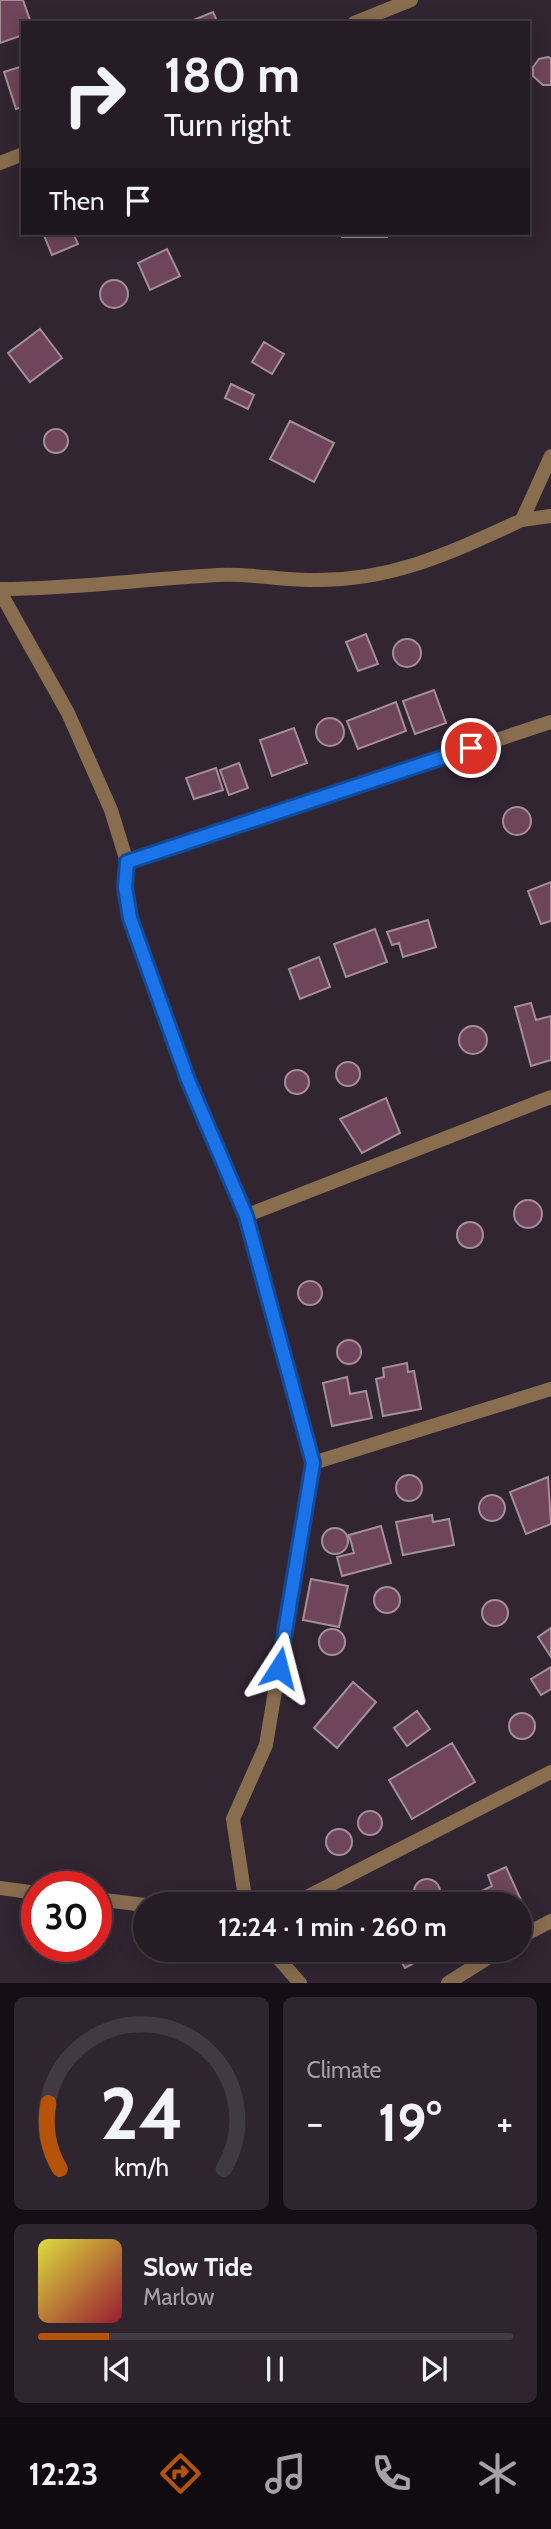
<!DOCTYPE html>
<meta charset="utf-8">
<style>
:root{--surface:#261c26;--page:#2e252e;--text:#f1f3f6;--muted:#a4a1a7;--line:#423a43;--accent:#b45309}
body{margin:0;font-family:Cabin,sans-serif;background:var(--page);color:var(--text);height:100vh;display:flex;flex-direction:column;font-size:26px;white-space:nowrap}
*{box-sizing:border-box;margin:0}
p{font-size:23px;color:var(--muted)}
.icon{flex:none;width:38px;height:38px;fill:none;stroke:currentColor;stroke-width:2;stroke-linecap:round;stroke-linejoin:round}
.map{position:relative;height:1983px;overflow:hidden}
.panel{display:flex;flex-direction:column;gap:14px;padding:14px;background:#150f15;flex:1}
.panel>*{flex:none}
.hud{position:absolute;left:21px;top:21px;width:509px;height:214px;border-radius:0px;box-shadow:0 4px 18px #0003,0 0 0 2px var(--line);background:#261c26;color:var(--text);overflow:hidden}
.speed{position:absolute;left:21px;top:1871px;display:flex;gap:14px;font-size:35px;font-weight:700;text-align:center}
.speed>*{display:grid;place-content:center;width:91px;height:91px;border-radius:50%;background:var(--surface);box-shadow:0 4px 18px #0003,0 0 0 2px var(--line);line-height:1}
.speed .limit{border:10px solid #d22;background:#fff;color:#111}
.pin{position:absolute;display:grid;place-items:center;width:60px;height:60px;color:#fff;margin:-30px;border:4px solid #fff;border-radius:50%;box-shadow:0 2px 7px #0007}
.me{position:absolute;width:77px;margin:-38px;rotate:9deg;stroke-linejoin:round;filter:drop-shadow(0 0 5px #0008)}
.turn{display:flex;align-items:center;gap:24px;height:147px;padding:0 28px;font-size:32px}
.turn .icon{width:91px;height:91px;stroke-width:2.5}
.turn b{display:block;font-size:49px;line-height:60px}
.then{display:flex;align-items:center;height:66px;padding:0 28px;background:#0003;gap:14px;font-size:26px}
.big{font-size:52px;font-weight:700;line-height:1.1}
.panel .tile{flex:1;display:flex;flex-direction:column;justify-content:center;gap:10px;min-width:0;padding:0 24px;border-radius:10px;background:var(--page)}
.panel .dial{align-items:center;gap:0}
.dial svg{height:182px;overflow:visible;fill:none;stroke:var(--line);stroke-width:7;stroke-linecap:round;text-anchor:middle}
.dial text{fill:var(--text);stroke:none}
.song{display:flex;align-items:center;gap:21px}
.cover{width:84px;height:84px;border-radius:10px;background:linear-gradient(135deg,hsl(60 70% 55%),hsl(350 70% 35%))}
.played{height:7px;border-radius:4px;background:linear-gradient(90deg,var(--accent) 15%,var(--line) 15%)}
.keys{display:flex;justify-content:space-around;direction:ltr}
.heat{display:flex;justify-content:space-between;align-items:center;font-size:38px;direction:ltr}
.panel .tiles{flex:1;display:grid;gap:14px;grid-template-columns:1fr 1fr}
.tile:last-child{grid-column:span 2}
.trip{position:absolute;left:133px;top:1892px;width:399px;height:70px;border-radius:35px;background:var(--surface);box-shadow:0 4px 18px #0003,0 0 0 2px var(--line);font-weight:700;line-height:70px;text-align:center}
.dock{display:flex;height:112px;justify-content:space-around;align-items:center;background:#0f0b0f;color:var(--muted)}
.dock .icon{width:49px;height:49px}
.dock .on{color:var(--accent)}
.dock b{font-size:32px;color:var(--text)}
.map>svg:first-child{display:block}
.building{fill:#6e455a;stroke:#a48f99;stroke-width:2}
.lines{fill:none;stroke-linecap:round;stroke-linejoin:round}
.street{stroke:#886d4f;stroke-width:14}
.route-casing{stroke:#114b97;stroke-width:18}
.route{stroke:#1a73e8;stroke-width:12}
</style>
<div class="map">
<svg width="551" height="1983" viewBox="0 0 551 1983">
<rect width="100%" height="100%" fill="#322532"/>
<!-- building -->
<path class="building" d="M0 0H23L31 23H23V35L0 43Z
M213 12 218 23H186Z
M548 57 551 58V85H543L533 76V67L539 59Z
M23 66V107L16 109 4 72Z
M43 233H73L78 244 52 255Z
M342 233H387V237H342Z
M167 249 180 276 150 290 138 263Z
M100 294a14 14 0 1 1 28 0a14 14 0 1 1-28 0Z
M40 329 62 358 30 382 8 353Z
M264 342 284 354 272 374 252 362Z
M231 384 254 395 248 409 225 398Z
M290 421 334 443 314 482 270 459Z
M44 441a12 12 0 1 1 24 0a12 12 0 1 1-24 0Z
M366 634 378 664 358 671 346 642Z
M393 653a14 14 0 1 1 28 0a14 14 0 1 1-28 0Z
M434 690 446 723 415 734 403 701Z
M396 702 406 731 358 749 347 721Z
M316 732a14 14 0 1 1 28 0a14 14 0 1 1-28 0Z
M294 728 307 763 272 776 260 740Z
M239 763 248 788 229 795 220 770Z
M216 768 223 790 194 799 186 778Z
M503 821a14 14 0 1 1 28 0a14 14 0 1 1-28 0Z
M551 882V921L541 924 528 891Z
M428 920 436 947 403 957 399 943 392 945 387 932Z
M375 929 387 962 346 977 334 944Z
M319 957 330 987 300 999 289 969Z
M531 1003 536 1020 551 1016V1060L531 1066 515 1007Z
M459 1040a14 14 0 1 1 28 0a14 14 0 1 1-28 0Z
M336 1074a12 12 0 1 1 24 0a12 12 0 1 1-24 0Z
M285 1082a12 12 0 1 1 24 0a12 12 0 1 1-24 0Z
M386 1098 400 1133 362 1153 340 1119Z
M514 1214a14 14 0 1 1 28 0a14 14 0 1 1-28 0Z
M457 1235a13 13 0 1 1 26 0a13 13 0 1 1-26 0Z
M298 1293a12 12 0 1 1 24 0a12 12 0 1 1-24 0Z
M337 1352a12 12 0 1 1 24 0a12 12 0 1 1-24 0Z
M407 1363 408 1372 414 1371 421 1409 383 1416 376 1379 384 1377 383 1368Z
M347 1377 350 1394 366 1391 372 1418 332 1426 323 1383Z
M396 1488a13 13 0 1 1 26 0a13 13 0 1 1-26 0Z
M548 1477 551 1524 526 1534 510 1492Z
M479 1508a13 13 0 1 1 26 0a13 13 0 1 1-26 0Z
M432 1515 433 1522 449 1519 454 1545 403 1555 396 1522Z
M381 1526 391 1563 342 1576 337 1557 354 1553 349 1535Z
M322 1541a13 13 0 1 1 26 0a13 13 0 1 1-26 0Z
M311 1579 348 1586 339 1627 303 1620Z
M374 1600a13 13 0 1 1 26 0a13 13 0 1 1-26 0Z
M482 1613a13 13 0 1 1 26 0a13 13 0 1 1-26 0Z
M551 1628V1657L538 1637Z
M319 1642a13 13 0 1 1 26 0a13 13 0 1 1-26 0Z
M551 1667V1689L541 1695 531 1679Z
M353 1682 376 1702 337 1748 314 1728Z
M417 1711 430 1729 407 1746 394 1728Z
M509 1726a13 13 0 1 1 26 0a13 13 0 1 1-26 0Z
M452 1743 475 1782 412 1819 389 1780Z
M358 1823a12 12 0 1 1 24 0a12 12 0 1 1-24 0Z
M326 1842a13 13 0 1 1 26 0a13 13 0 1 1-26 0Z
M506 1867 526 1911 520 1914V1904H455L492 1886 488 1875Z
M414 1892a13 13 0 1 1 26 0a13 13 0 1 1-26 0Z
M394 1950H438L405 1968Z"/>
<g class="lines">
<!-- street -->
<path class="street" d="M354 23 411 0
M0 163 23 154
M522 520 551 516
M0 589C73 589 145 579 218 575 248 573 279 580 309 580 391 582 450 553 522 520L551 456
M0 592 68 713 111 810 127 862 126 887 130 918 188 1080 245 1216 313 1463 266 1745 233 1819 246 1904
M127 862 551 722
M245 1216 551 1097
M313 1463 551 1389
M0 1888 37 1893
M96 1899 145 1905
M293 1904 551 1772
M520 1937 551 1921
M271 1950 300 1983
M448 1983 500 1950"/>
</g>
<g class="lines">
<!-- route casing -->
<g class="route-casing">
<path id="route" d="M279 1668 313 1463 246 1216 188 1080 130 918 125 887 127 862 471 748"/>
</g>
<!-- route -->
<use href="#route" class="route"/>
</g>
</svg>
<div class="speed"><div class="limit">30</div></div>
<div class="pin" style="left:471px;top:748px;background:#d93025"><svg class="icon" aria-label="arrive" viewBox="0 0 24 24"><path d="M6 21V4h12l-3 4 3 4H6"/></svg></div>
<svg class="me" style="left:279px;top:1668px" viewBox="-20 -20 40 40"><path d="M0-17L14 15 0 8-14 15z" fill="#1a73e8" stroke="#fff" stroke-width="4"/></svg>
<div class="trip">12:24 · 1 min · 260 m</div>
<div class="hud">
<div class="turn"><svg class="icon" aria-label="right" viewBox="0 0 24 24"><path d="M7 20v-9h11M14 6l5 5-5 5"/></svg><div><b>180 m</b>Turn right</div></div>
<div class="then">Then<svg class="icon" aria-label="arrive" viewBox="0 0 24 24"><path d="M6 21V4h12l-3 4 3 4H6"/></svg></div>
</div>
</div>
<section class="panel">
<div class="tiles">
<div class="tile dial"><svg viewBox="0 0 100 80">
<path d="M14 69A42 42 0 1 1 86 69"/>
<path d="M14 69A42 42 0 0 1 9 40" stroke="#b45309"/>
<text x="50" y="56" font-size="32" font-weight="700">24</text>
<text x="50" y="72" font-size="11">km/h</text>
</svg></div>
<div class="tile"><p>Climate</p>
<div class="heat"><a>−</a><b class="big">19°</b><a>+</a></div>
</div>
<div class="tile">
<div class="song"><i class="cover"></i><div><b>Slow Tide</b><p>Marlow</p></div></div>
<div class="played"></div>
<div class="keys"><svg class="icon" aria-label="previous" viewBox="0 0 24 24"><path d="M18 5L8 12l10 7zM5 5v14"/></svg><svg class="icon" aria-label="pause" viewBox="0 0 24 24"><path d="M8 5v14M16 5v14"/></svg><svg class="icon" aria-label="next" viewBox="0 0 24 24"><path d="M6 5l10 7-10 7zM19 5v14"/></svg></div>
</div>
</div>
</section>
<nav class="dock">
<b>12:23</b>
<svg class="icon on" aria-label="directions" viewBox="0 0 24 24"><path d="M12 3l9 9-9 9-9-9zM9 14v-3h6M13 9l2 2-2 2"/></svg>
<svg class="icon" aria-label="music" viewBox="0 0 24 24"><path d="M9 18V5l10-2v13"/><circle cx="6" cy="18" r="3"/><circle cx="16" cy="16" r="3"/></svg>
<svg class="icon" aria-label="phone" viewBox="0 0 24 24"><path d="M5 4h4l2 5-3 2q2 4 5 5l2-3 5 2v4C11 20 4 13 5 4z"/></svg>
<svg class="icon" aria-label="climate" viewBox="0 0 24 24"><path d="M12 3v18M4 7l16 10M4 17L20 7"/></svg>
</nav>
